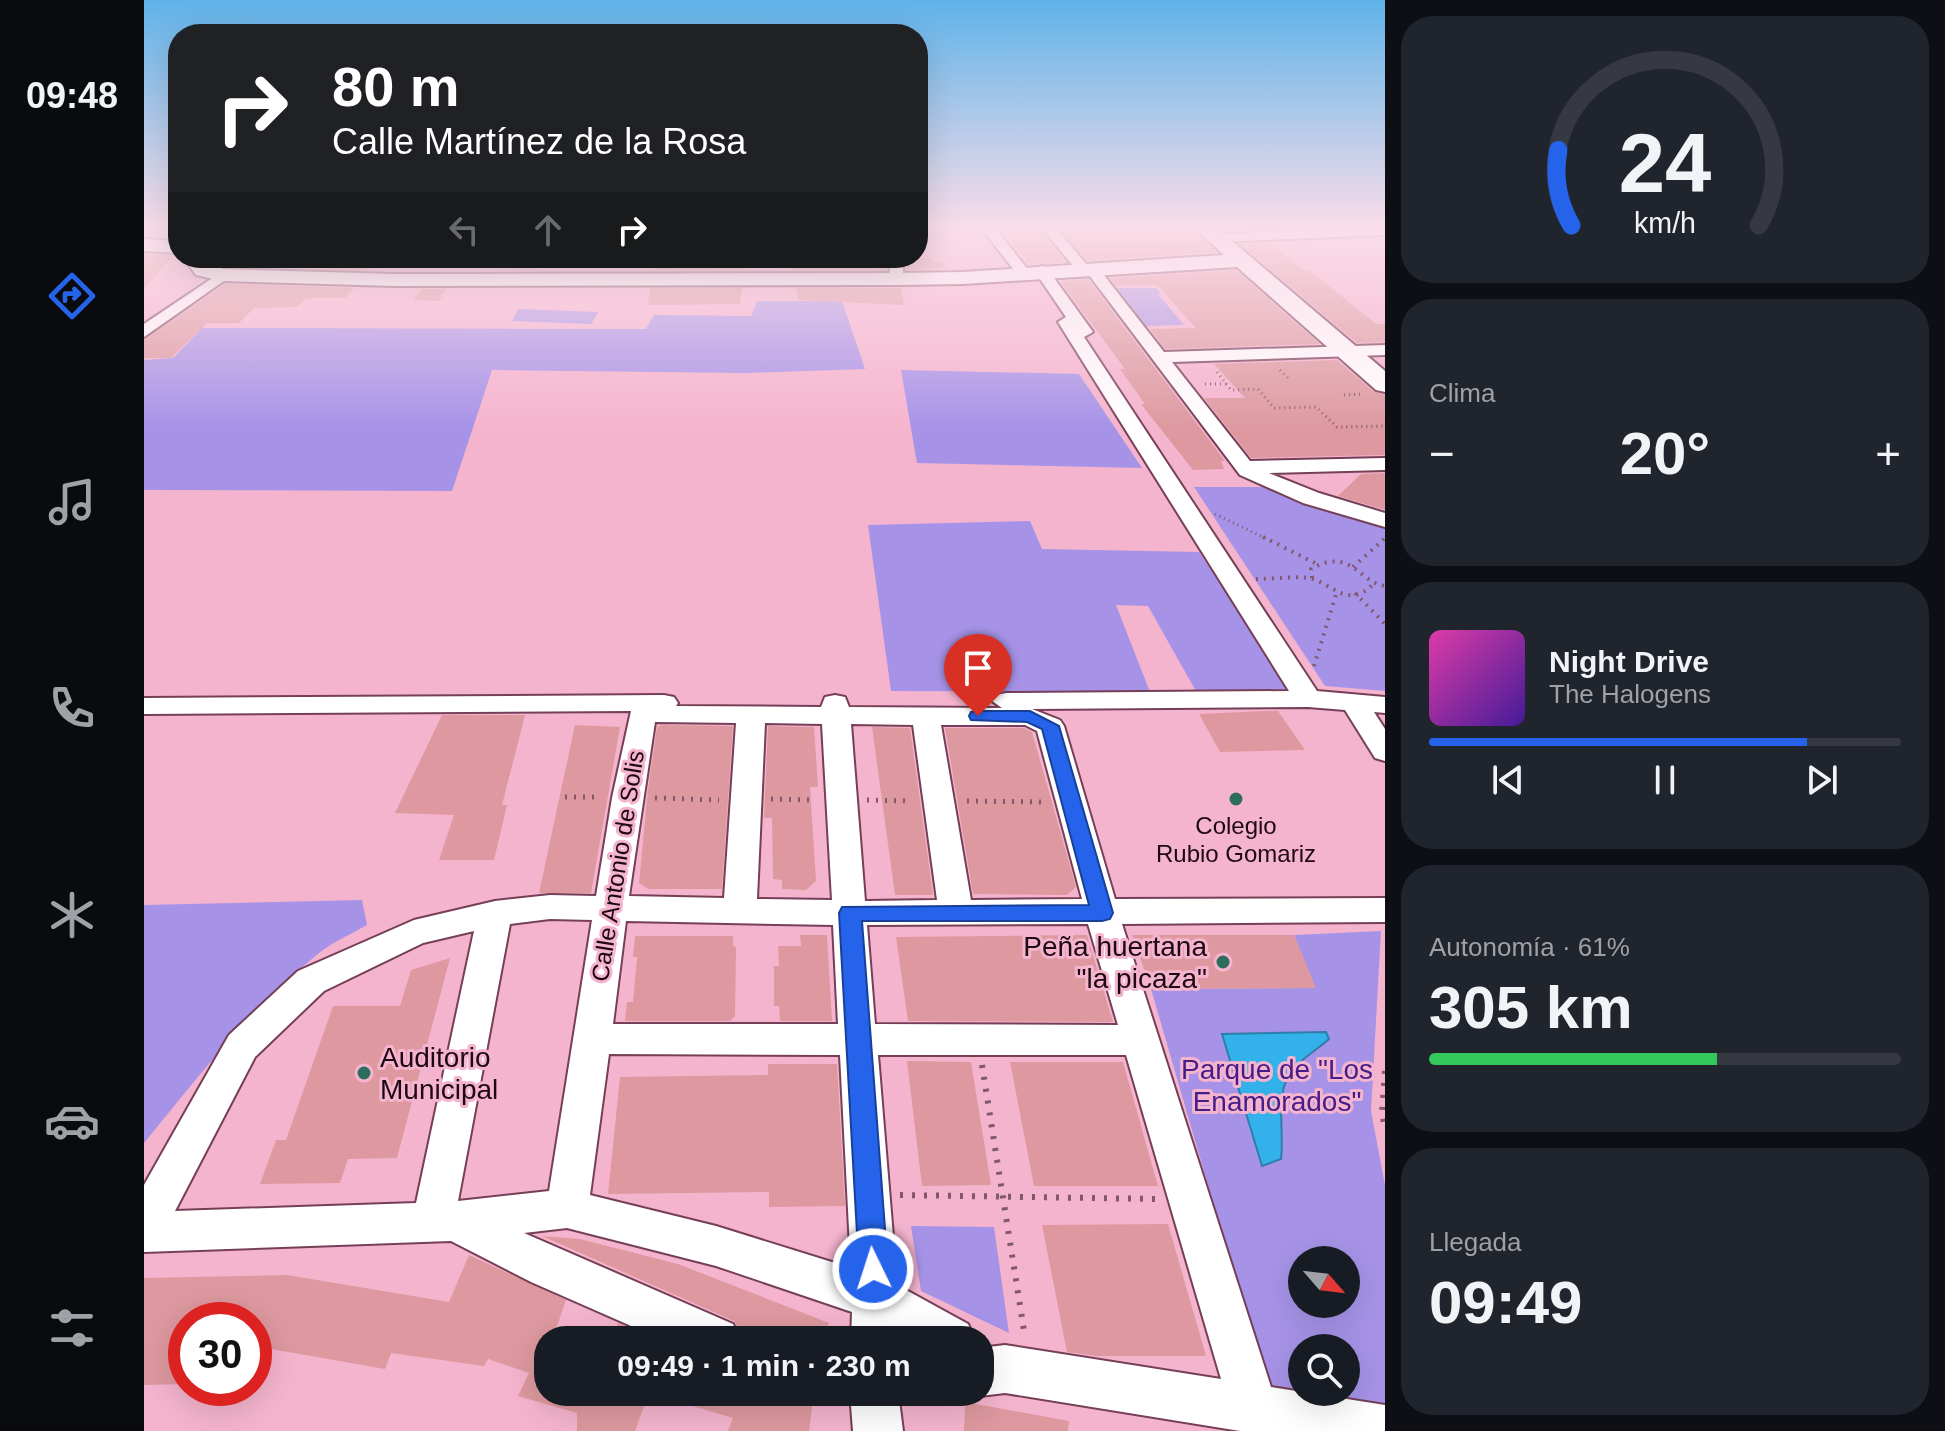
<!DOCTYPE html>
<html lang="es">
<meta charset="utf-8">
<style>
:root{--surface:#171b24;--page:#20242c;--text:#f1f3f6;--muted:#9ea1a6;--line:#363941;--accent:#2563eb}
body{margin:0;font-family:Arial,sans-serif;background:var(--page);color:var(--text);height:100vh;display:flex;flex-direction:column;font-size:30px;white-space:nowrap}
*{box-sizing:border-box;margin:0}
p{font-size:26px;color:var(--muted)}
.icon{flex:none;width:44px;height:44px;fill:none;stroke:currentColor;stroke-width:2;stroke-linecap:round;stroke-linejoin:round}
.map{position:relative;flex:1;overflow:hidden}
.panel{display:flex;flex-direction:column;gap:16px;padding:16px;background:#0d0f14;width:560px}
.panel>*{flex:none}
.guide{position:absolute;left:24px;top:24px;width:760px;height:244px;border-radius:32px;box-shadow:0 8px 32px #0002;background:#202124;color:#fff;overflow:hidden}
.needle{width:52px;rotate:118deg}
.buttons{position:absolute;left:1144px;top:1246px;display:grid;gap:16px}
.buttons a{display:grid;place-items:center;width:72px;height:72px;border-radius:50%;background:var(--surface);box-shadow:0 8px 32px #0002;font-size:40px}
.speed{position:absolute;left:24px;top:1302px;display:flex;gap:16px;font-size:40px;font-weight:700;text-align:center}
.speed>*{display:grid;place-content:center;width:104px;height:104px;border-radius:50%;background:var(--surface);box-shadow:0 8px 32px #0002;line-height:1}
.speed .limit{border:12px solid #d22;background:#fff;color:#111}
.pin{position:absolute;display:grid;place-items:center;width:68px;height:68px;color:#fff;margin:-82px -34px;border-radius:50% 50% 50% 0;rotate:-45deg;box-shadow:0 0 8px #0007}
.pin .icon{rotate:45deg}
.me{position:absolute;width:88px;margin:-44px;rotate:356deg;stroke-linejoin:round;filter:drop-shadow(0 0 6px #0008)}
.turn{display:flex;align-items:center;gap:28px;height:168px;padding:0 32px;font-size:36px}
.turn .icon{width:104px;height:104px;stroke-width:2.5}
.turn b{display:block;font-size:56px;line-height:68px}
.lanes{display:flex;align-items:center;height:76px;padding:0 32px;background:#0003;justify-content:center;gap:40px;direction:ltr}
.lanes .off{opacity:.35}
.big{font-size:60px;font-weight:700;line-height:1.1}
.panel .tile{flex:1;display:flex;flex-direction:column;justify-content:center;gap:12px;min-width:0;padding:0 28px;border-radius:32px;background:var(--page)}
.panel .dial{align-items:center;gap:0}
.dial svg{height:208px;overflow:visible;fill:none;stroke:var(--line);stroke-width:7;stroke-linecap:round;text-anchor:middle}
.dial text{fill:var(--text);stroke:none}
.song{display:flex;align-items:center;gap:24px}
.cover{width:96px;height:96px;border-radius:12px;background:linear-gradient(135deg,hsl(320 70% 55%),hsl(260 70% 35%))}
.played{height:8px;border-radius:4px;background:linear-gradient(90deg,var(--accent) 80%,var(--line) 80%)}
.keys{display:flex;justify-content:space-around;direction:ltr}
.heat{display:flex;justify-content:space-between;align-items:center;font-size:44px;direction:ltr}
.charge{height:12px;border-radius:6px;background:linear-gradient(90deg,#34c759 61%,var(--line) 0)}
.trip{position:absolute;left:390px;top:1326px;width:460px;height:80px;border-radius:32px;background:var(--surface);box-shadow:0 8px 32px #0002;font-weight:700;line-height:80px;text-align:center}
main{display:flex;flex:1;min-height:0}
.dock{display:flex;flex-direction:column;width:144px;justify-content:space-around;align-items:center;background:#090b0e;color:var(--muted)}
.dock .icon{width:56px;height:56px}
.dock .active{color:var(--accent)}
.dock b{font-size:36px;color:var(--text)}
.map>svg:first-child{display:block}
.green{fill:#a693e8;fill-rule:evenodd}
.water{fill:#33b1ea;stroke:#2d7faa;stroke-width:2}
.building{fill:#dd999f}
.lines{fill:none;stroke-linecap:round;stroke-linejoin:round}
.street-casing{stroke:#753f57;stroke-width:4}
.secondary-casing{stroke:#753f57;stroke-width:4}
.path-far3{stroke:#82586a;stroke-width:3;stroke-dasharray:1 4;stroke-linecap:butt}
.path-far2{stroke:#82586a;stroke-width:4;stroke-dasharray:2 6;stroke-linecap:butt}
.path-far1{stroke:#82586a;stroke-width:5;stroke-dasharray:2 7;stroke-linecap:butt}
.path{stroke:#82586a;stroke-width:6;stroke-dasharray:3 9;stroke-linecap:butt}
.street{fill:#fff;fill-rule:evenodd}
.secondary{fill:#fff;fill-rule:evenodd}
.route{fill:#2563eb;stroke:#184099;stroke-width:2}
.poi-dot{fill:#2c6d5c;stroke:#f5b4ce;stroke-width:3}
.labels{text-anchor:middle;stroke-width:6;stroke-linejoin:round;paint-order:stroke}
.poi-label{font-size:24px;fill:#1e0913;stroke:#f5b4ce}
.street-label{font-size:24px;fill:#1e0913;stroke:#f5b4ce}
.near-poi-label{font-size:28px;fill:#1e0913;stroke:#f5b4ce;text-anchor:end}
.near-park-label{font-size:28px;fill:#451d88;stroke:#f5b4ce}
</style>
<main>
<nav class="dock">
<b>09:48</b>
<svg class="icon active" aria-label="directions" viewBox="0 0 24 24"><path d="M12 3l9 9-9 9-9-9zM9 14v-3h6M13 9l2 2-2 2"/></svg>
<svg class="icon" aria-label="music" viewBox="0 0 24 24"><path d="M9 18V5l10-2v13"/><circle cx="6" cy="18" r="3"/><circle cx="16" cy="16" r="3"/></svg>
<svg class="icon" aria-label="phone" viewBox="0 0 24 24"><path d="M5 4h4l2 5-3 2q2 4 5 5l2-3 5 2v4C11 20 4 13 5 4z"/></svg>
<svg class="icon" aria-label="climate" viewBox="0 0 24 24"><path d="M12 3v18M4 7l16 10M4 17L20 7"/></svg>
<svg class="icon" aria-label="car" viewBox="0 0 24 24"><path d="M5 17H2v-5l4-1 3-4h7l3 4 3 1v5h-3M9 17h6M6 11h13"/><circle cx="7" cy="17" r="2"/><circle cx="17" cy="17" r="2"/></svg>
<svg class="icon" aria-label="filters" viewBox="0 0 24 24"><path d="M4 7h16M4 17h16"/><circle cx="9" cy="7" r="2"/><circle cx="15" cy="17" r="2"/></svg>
</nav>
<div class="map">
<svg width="1241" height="1431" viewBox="0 0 1241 1431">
<rect width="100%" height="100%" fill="#f5b4ce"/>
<!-- green -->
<path class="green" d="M973 288H1012L1016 293 1014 294 1040 325 1002 326Z
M613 301H698L721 369 601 373 348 370 308 491 0 490V360L29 358 58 328 502 329 510 315 607 316Z
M374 309 454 312 447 324 368 321Z
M757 370 935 374 998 468 773 463Z
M1050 487H1121L1241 527V691L1181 686Z
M886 521 898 549 1055 552 1147 690 1053 693 1004 606 972 605 1006 692 747 691 724 525Z
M218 900 223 925C207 934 189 942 175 953 108 1007 54 1077 0 1143V905Z
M1237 931 1227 1111 1241 1185V1405L1147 1392 1122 1385 1007 989 1171 988 1150 935ZM1158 1260H1202V1304H1158ZM1158 1348H1202V1392H1158Z
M767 1226 850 1227 865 1333 777 1291Z"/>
<!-- water -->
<path class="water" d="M1182 1032 1185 1039C1174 1049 1160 1057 1150 1068 1129 1091 1141 1130 1137 1159L1118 1166 1078 1034Z"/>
<!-- building -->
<path class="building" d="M858 229H896L922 262 885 265Z
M917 229H1045L1073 252 943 261Z
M1124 243 1160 270H1165L1232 324H1241V342L1213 343 1096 244Z
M0 254 29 256 0 289Z
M174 258 203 259 199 262H232L225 270 98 267 105 260Z
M588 258H602L600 270H508L509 261 568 262Z
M651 258H675L676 263 736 262 737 258H742L743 270H652Z
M762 258H789L790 262H799L801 267H814L762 270Z
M1092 270 1176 344 1021 349 1006 329 1052 328 1013 285 972 286 966 278Z
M944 279 1081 461H1077L1080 469 1049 470 997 404H1001L976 369H981L916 281Z
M81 284 210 288 201 298H162L153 307 110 308 95 323H63L27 358H0V340Z
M506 288H598L596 304 504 305Z
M653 288H757L760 305 654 300Z
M278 289H302L295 301 269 300Z
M1193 360 1230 392 1241 395V455L1107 458 1060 398H1101L1070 364Z
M1241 473V510L1194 496 1217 474Z
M1120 711H1134L1161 750 1076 752 1055 714Z
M298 715H381L358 805H363L350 860H295L310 815 251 813Z
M431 725 476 727 447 893H395Z
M518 725 589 726 578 889H504L495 883 504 789 513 727Z
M624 726 670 727 674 787H666L672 881 662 890 638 889V880L629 879 628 818H620Z
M728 727 766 728 789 895H751Z
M801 728H880L888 732 932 887 923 895 829 894Z
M656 935H683L688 1021H636L635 1006H630V966H635L634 946H657Z
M943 935 969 1022 764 1021 752 937Z
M988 935H1150L1172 988 1007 989Z
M491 936H589V946L592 947 591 1016 586 1021H481L483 1002H489L493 957H489Z
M306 958 253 1158 204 1159 196 1183 116 1184 132 1140H142L189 1006H256L267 970Z
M763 1061 827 1062 847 1185 778 1186Z
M866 1062H979L1014 1186H890Z
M624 1064H693L701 1206 625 1207V1192L464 1194 476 1077 624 1075Z
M1024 1224 1062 1356H953L923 1352 898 1225Z
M398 1236 436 1239 534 1264 685 1323 679 1340H615L596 1333 590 1321Z
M325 1255 422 1300 408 1340H404V1392H505L491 1431H433V1413L374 1396 385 1373 344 1359 340 1366 247 1353 241 1369 110 1346V1320H42V1384L0 1385V1278L143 1275 305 1302Z
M474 1323 512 1340H468Z
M518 1392H670L665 1431H584L589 1418 518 1397Z
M821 1402 925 1421 924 1431H820Z"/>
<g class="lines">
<!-- street casing -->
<g class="street-casing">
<path id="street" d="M838 229H852L885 271 883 274H873Z
M899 229H913L943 265H952L1020 352 1241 345V355L1028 362 1106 461 1241 458V470L1125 473 1175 493 1241 513V527L1159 503 1096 475 942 271H933Z
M1191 229H1241V235L1072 242 1065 238 1072 234Z
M745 258 759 259V282L754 284 746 279Z
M897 266 902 267 949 332 940 337 1173 691 1241 697V713L1230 712 1241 729V761L1231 758 1201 710 1164 707 888 709 916 720 920 726 971 899 1241 898V922L978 924 1127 1387 1241 1405V1431H1096L861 1393 836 1396 827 1392H836V1348L861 1345 1077 1379 982 1055H734L753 1285 824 1324 831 1340H762L753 1335V1340H707L708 1312 572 1266 423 1228 380 1233 589 1324 596 1340H519L387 1282 307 1241 0 1252V1185L85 1035 154 971 270 920 351 901 406 895 452 896 468 798 487 711 0 714V698L520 695 530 697 534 703 532 706 677 707 681 697 691 695 701 697 705 707 858 708 848 701 852 695 862 693 1145 691 914 322 922 317 890 270ZM511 722 592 723 580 898 485 896ZM621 723 678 724 688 900 613 899ZM707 724 769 725 793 900 721 901ZM797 725H881L893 731 938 899 827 900ZM406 919 448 920 405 1191 314 1201 366 924ZM482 921 689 925 694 1024H469ZM944 924 974 1025 731 1024 723 925ZM330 931 272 1203 31 1211 111 1057 180 991 279 943ZM465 1054 696 1055 707 1268 572 1226 446 1195Z
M79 271 84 272V278L0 337V324Z
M706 1392H754L759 1431H709Z"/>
</g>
<!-- secondary casing -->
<g class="secondary-casing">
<path id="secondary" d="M1052 229H1074L1241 371V392L1232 390 1093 267 819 284 754 285 251 286 79 281 52 275 40 258H61L68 265 79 269 251 274 754 273 819 272 1080 255Z
M0 239 34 241V253L0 251Z"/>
</g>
<!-- path-far3 -->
<path class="path-far3" d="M1136 370 1144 378
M1073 372 1087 390 1114 389 1130 408 1172 407 1193 427 1241 426
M1061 384H1082
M1200 395 1219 394
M1071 514 1123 539"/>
<!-- path-far2 -->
<path class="path-far2" d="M1119 537 1173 564
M1209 567 1240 539
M1168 578 1167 569C1207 546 1214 582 1241 586
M1112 579C1129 579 1148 576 1164 578 1186 581 1204 611 1229 584
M1211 593 1241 624
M1170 666 1193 591"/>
<!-- path-far1 -->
<path class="path-far1" d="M421 797H455
M511 798 575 800
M627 799 671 800
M723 800 767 801
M823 801 899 802"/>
<!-- path -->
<path class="path" d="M838 1065 881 1337
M1241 1071 1238 1113 1241 1128
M756 1195 1011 1199"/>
<!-- street -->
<use href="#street" class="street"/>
<!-- secondary -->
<use href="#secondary" class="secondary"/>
</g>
<!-- sky -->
<linearGradient id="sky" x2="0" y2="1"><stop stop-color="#5fb3e9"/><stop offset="0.53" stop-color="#fadde9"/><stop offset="1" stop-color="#fadde9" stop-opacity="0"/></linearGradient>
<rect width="1241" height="429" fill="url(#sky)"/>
<!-- route -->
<path class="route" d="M834 711H886L915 726 969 913 966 919 958 921H718L744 1269 740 1279 729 1283 719 1279 715 1269 695 913 698 907 945 905 898 729 883 722 827 720 825 716 827 712Z"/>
<!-- markers -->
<g class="poi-dot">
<circle cx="1092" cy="799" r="8"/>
<circle cx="1079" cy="962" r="8"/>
<circle cx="220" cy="1073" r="8"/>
</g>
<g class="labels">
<!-- poi labels -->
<g class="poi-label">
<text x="1092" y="834">Colegio<tspan x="1092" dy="28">Rubio Gomariz</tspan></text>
</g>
<!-- street labels -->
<g class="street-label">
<text transform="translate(474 866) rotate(-81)" y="8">Calle Antonio de Solis</text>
</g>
<!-- near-poi labels -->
<g class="near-poi-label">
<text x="1063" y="956">Peña huertana<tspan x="1063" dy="32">"la picaza"</tspan></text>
<text x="236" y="1067" text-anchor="start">Auditorio<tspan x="236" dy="32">Municipal</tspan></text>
</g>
<!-- near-park labels -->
<g class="near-park-label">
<text x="1133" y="1079">Parque de "Los<tspan x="1133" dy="32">Enamorados"</tspan></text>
</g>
</g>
</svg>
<div class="buttons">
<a><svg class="needle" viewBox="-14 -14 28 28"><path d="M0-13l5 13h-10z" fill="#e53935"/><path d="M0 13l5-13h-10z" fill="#9ea1a6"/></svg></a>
<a><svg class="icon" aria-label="search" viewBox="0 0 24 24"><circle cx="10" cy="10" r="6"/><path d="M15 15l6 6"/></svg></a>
</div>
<div class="speed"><div class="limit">30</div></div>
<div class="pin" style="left:834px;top:716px;background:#d93025"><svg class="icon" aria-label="arrive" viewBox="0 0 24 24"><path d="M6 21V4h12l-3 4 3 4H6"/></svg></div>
<svg class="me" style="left:729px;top:1269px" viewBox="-20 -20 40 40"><circle r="17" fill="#2563eb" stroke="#fff" stroke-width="3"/><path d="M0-11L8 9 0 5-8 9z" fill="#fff"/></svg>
<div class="trip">09:49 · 1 min · 230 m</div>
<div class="guide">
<div class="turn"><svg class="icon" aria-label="right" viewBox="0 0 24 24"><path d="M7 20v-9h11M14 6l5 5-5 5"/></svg><div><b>80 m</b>Calle Martínez de la Rosa</div></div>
<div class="lanes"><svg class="icon off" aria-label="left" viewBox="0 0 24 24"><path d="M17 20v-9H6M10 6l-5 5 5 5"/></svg><svg class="icon off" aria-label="ahead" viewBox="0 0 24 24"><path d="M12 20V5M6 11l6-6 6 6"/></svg><svg class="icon" aria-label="right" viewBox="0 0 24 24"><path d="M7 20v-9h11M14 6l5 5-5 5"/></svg></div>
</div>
</div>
<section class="panel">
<div class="tile dial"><svg viewBox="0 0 100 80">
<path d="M14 69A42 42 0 1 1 86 69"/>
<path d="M14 69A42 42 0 0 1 9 40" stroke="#2563eb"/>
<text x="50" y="56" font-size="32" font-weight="700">24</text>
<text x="50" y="72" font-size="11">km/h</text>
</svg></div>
<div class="tile"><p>Clima</p>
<div class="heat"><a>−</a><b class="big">20°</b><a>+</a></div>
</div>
<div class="tile">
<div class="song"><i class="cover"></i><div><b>Night Drive</b><p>The Halogens</p></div></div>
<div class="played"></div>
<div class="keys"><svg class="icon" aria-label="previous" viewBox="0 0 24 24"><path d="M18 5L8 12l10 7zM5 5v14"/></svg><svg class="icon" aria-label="pause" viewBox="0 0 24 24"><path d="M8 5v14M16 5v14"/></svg><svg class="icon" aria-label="next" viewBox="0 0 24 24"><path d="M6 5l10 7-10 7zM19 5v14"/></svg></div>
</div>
<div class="tile"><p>Autonomía · 61%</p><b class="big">305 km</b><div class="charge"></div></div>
<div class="tile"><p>Llegada</p><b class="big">09:49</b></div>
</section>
</main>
